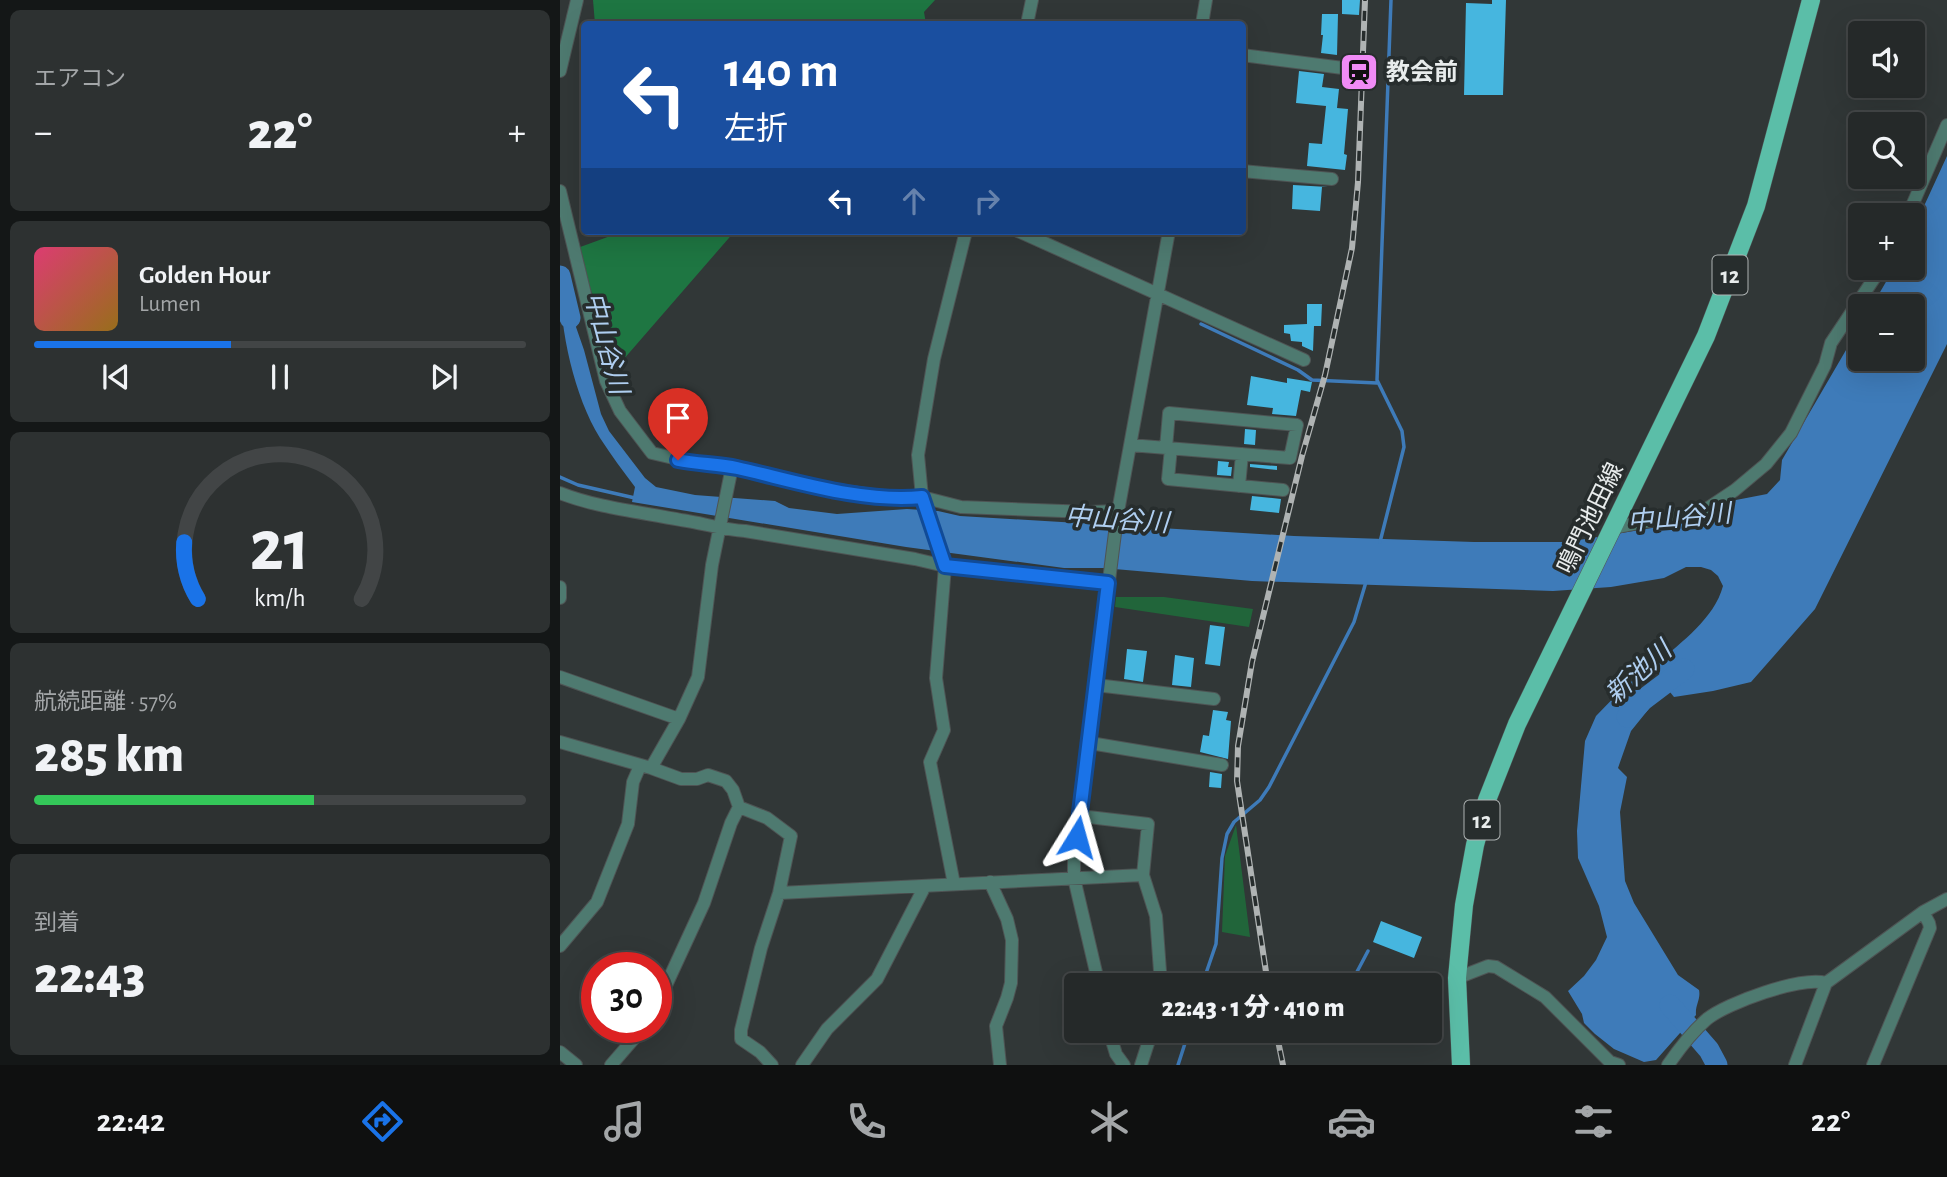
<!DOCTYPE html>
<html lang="ja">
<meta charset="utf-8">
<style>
:root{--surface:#252929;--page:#2d3131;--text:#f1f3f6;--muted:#a3a6a8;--line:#424546;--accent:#1a73e8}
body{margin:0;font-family:"Alegreya Sans","Noto Sans JP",sans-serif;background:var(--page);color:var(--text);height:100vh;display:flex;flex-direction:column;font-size:26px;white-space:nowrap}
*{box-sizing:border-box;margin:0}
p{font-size:23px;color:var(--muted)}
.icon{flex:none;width:38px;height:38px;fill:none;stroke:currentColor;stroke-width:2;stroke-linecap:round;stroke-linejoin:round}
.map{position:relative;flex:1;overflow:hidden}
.details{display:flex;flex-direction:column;gap:10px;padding:10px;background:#141717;width:560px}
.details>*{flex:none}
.guide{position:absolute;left:21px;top:21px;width:665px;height:214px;border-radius:7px;box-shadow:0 7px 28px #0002,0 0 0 2px var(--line);background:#1a4fa0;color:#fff;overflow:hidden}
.tools{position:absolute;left:1288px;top:21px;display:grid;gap:14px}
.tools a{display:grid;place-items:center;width:77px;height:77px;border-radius:7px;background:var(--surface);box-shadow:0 7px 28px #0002,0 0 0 2px var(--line);font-size:35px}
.speed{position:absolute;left:21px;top:952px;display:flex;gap:14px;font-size:35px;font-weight:700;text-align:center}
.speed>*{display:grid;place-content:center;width:91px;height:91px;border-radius:50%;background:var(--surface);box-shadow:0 7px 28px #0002,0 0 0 2px var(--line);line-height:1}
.speed .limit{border:10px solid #d22;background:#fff;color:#111}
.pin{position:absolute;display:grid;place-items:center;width:60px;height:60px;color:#fff;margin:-72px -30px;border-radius:50% 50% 50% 0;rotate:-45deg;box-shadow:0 0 7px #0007}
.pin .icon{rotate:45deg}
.me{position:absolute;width:77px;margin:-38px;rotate:8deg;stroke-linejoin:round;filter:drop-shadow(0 0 5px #0008)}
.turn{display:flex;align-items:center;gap:24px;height:147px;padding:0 28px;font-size:32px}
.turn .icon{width:91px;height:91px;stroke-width:2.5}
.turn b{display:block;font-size:49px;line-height:60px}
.lanes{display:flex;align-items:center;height:66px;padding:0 28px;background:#0003;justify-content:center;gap:35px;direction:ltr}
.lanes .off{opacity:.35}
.big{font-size:52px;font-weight:800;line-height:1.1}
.details .widget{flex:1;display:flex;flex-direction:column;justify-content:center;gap:10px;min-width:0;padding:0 24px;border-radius:10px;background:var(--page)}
.details .dial{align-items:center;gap:0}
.dial svg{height:182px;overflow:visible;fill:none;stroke:var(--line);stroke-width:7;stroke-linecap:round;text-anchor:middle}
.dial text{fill:var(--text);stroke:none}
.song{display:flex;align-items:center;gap:21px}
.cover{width:84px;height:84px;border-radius:10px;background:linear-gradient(135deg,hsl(340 70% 55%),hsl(40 70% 35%))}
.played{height:7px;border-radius:4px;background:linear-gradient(90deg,var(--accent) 40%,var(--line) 40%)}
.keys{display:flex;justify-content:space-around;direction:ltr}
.heat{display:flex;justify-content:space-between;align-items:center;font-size:38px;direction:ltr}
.charge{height:10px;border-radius:5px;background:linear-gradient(90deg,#34c759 57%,var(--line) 0)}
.trip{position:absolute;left:504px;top:973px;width:378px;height:70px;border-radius:7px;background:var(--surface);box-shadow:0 7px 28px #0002,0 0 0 2px var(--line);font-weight:800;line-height:70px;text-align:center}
.menu{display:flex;height:112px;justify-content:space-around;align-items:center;background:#0f1010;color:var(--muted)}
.menu .icon{width:49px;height:49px}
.menu .current{color:var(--accent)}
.menu b{font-size:32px;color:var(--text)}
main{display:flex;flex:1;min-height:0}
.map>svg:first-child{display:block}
.green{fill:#21653a}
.forest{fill:#1e7642}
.water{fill:#3e7bb9}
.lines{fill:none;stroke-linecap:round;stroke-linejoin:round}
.stream{stroke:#3e7bb9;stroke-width:3.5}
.river{stroke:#3e7bb9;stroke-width:21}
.building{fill:#46b6df}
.street-casing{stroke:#4e5454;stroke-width:14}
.primary-casing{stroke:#4e5454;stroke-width:19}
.street{stroke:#4e7a70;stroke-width:12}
.primary{stroke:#5bbea8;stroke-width:18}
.rail-casing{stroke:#afb3b3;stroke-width:6}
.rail{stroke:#272d2d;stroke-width:3.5;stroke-dasharray:10;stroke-linecap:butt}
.route-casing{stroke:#114b97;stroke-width:18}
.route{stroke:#1a73e8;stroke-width:12}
.labels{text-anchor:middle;stroke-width:7;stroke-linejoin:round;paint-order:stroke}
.shield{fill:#272d2d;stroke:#aeb3b3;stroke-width:2}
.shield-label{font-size:23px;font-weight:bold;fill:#e8ecec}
.poi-label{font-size:24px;font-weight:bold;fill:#e8ecec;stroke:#272d2d;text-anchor:start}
.street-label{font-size:24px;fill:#e8ecec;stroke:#272d2d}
.water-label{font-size:26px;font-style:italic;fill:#afcef0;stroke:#272d2d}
</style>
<main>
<section class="details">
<div class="widget"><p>エアコン</p>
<div class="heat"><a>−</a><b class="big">22°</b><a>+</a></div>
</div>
<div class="widget">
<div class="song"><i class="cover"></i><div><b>Golden Hour</b><p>Lumen</p></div></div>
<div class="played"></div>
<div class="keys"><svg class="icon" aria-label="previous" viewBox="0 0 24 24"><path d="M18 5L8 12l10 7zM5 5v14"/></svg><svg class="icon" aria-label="pause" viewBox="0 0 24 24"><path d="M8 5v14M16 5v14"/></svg><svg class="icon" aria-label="next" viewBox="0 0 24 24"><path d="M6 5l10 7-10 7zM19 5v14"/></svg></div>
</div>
<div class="widget dial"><svg viewBox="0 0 100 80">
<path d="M14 69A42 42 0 1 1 86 69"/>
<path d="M14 69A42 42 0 0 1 8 44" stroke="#1a73e8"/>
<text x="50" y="56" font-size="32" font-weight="700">21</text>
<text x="50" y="72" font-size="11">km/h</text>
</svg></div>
<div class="widget"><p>航続距離 · 57%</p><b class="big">285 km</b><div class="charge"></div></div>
<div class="widget"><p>到着</p><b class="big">22:43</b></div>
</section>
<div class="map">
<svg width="1387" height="1065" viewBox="0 0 1387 1065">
<rect width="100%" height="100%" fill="#313737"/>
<!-- green -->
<path class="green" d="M556 597H604L693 609 689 627 555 607Z
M676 825 690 937 662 932 665 856Z"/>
<!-- forest -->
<path class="forest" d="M33 0H375L364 12 366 24H35Z
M64 231H175L63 360 12 250Z"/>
<!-- water -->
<path class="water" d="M1387 156V344L1255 609 1191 682 1153 691 1114 697 1101 681 1097 664C1122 641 1154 619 1163 586L1158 576 1151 570 1141 567H1126L1104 578 1051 587 993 591 692 581 543 568H504L346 547 72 502 75 487C63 471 51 455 40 438 14 396 0 330 0 281L24 350 41 414 49 431 85 478 96 487 135 495 215 501 229 508 277 514 347 509 378 511 400 516 734 536 914 542H1007L1104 526 1148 515 1176 500 1207 494 1220 480 1222 460 1300 326V359H1353V306H1312L1334 268H1353V230Z
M1075 681 1092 705 1071 731 1058 768 1067 777 1060 812 1065 881 1074 903 1118 975 1139 990C1141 999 1135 1005 1136 1015L1096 1060 1084 1062 1054 1049 1035 1034 1024 1023 1022 1014 1008 991 1024 976 1036 960 1047 937 1039 906 1018 858 1017 831 1025 741 1036 716 1069 682Z"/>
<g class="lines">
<!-- stream -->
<path class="stream" d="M641 324 738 370 752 380 817 383
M0 477 18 485 75 498
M820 542 844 447 842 431 817 380 831 0
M642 985 656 944 662 858 667 834 674 822 700 800 709 787 794 622 806 582
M790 985 808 951
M733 1042 740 1031
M618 1065 629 1031"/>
<!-- river -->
<path class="river" d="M0 276 10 318
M1067 717 1083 700 1124 669
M1110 1005 1149 1050 1157 1065"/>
</g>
<!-- building -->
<path class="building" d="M782 0H800L799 15 782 14Z
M932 0H946L943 95H904L906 3 932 4Z
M762 14H778L777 55 761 53 763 35H761Z
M739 71 764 74 762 87 779 89 777 108 788 109 784 154 787 155 785 170 747 166 749 143 762 144 766 106 736 103Z
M733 185 768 187H762L760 211 732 209Z
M747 304H762L761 326H754L753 351 742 346V342L731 341 730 334 724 333V325L747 324Z
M691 376 727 383V378L752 382 750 392 741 390 736 416 712 414 713 408 687 405Z
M685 429 696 430 695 445 684 444Z
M658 461 669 462 668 467H672L671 476 657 475Z
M690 464 717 466V470L690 467Z
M692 496 721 499 719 513 690 510Z
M650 625 665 627 660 666 645 664Z
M567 649 587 651 583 682 564 679Z
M615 655 634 658 631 687 612 685Z
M653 710 668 712 666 720 671 721 668 759 640 752 643 735 649 736Z
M650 772 662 774 661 788 649 787Z
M821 921 862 937 854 958 813 942Z"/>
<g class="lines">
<!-- street casing -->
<g class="street-casing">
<path id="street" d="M467 24 472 0
M642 24 646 0
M682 55 783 68
M0 71 17 0
M682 171 772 179
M0 191 46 381 60 411 92 453 139 464 172 467 256 487 340 499 362 497 401 507 529 512 558 511
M1348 215 1387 125
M458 231 744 360
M570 445 730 458 737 425 609 413 606 448
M611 448 608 479 723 490
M679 486 682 454
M0 493C38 508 81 512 121 520 143 523 163 530 185 531L355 559 385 566 548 583
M1052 528 1145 510 1175 490 1206 464 1231 433 1265 365 1271 343 1321 268
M0 587V598
M0 677 119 719
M536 685 654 699
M0 742 91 768 121 779H137L148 775 166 781 173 790 179 807 207 818 231 836 219 893 201 948 181 1030V1039L200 1052 212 1065
M530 743 662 765
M91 768 119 719 138 677 152 565 172 467
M520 816 588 824 583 875 596 916 601 985
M430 882 447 919 452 940 451 983 447 998 436 1026 440 1065
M394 884 370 762 384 730 376 678 385 566 362 497 358 455 374 359 406 231
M219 893 583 875
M0 946 37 902 68 824 73 782 80 766
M897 978 928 966 936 967 985 997 1050 1062 1059 1065
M539 985 514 878V858L557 517 609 231
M96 1007 144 903 171 823 179 807
M549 1031 556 1054 564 1065
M0 1052 16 1065
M51 1065 84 1027
M242 1065 267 1029 317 979 365 886
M581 1065 592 1031
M1108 1065C1119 1049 1132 1032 1147 1019 1167 1003 1241 976 1266 983L1363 912 1387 899
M1235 1065 1266 983
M1313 1065 1370 928 1369 923 1363 912"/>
</g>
<!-- primary casing -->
<g class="primary-casing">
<path id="primary" d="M901 1065 897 978 904 905 915 845 927 800 957 724 1146 336 1196 206 1251 0"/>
</g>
<!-- street -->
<use href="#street" class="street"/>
<!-- primary -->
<use href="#primary" class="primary"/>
<!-- rail casing -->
<g class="rail-casing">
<path id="rail" d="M708 985 677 781 678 746 692 662 742 456 765 375 792 248 798 182 805 0
M716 1031 723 1065"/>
</g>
<!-- rail -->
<use href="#rail" class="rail"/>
</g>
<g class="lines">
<!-- route casing -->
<g class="route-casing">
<path id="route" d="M118 460C137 464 158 464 177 468 235 481 302 503 362 497L385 566 548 583 517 837"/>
</g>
<!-- route -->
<use href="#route" class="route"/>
</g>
<!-- icons -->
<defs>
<g id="station-square" transform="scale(2.0125)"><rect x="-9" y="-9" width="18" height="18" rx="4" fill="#f08bf6" stroke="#272d2d"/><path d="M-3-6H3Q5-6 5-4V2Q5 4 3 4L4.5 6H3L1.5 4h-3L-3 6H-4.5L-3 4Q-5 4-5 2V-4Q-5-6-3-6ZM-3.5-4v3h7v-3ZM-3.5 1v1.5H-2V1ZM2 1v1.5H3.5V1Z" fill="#111"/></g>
</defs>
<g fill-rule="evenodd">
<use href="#station-square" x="799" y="72"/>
</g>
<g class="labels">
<!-- shield labels -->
<g class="shield">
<rect x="1152.5" y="255.5" width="35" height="39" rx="5"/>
<rect x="904.5" y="800.5" width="35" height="39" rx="5"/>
</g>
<g class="shield-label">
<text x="1170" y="283">12</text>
<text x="922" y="828">12</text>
</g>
<!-- poi labels -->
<g class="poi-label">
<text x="826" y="80">教会前</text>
</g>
<!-- street labels -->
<g class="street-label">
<text transform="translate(1030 518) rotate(-64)" y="8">鳴門池田線</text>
</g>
<!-- water labels -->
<g class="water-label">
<text transform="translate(47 343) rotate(75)" y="9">中山谷川</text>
<text transform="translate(1119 517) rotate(-5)" y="9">中山谷川</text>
<text transform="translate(557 519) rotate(4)" y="9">中山谷川</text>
<text transform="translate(1078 672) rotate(-42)" y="9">新池川</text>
</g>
</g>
</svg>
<div class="tools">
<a><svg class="icon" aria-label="sound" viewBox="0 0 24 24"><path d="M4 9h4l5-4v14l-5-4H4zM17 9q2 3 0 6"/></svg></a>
<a><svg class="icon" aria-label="search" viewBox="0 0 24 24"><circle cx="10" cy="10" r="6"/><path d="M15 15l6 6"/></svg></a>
<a>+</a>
<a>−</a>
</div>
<div class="speed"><div class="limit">30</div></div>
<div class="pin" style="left:118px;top:460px;background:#d93025"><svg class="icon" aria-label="arrive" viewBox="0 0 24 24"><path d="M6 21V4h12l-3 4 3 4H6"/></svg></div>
<svg class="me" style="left:517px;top:837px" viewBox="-20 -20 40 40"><path d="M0-17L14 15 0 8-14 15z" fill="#1a73e8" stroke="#fff" stroke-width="4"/></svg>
<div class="trip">22:43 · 1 分 · 410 m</div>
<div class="guide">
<div class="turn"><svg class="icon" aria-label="left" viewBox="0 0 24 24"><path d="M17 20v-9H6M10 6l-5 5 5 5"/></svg><div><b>140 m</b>左折</div></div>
<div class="lanes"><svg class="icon" aria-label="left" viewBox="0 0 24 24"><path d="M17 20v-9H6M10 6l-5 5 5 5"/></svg><svg class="icon off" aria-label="ahead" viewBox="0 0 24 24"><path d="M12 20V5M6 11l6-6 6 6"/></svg><svg class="icon off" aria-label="right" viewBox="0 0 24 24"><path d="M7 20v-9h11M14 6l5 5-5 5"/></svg></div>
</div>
</div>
</main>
<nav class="menu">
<b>22:42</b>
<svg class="icon current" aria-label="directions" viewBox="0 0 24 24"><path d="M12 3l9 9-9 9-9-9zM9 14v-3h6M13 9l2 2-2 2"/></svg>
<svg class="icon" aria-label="music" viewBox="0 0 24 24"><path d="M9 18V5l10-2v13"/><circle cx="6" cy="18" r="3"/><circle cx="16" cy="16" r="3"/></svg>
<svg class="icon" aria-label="phone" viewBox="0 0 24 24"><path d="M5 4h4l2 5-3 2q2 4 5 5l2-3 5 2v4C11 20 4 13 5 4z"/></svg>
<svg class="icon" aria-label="climate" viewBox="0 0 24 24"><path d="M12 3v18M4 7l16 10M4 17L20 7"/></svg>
<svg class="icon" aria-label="car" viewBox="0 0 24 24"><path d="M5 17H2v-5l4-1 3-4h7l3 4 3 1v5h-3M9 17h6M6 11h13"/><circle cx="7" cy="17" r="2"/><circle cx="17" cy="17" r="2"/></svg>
<svg class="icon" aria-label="filters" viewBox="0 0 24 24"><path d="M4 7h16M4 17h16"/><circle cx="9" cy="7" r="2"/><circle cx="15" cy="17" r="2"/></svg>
<b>22°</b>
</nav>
